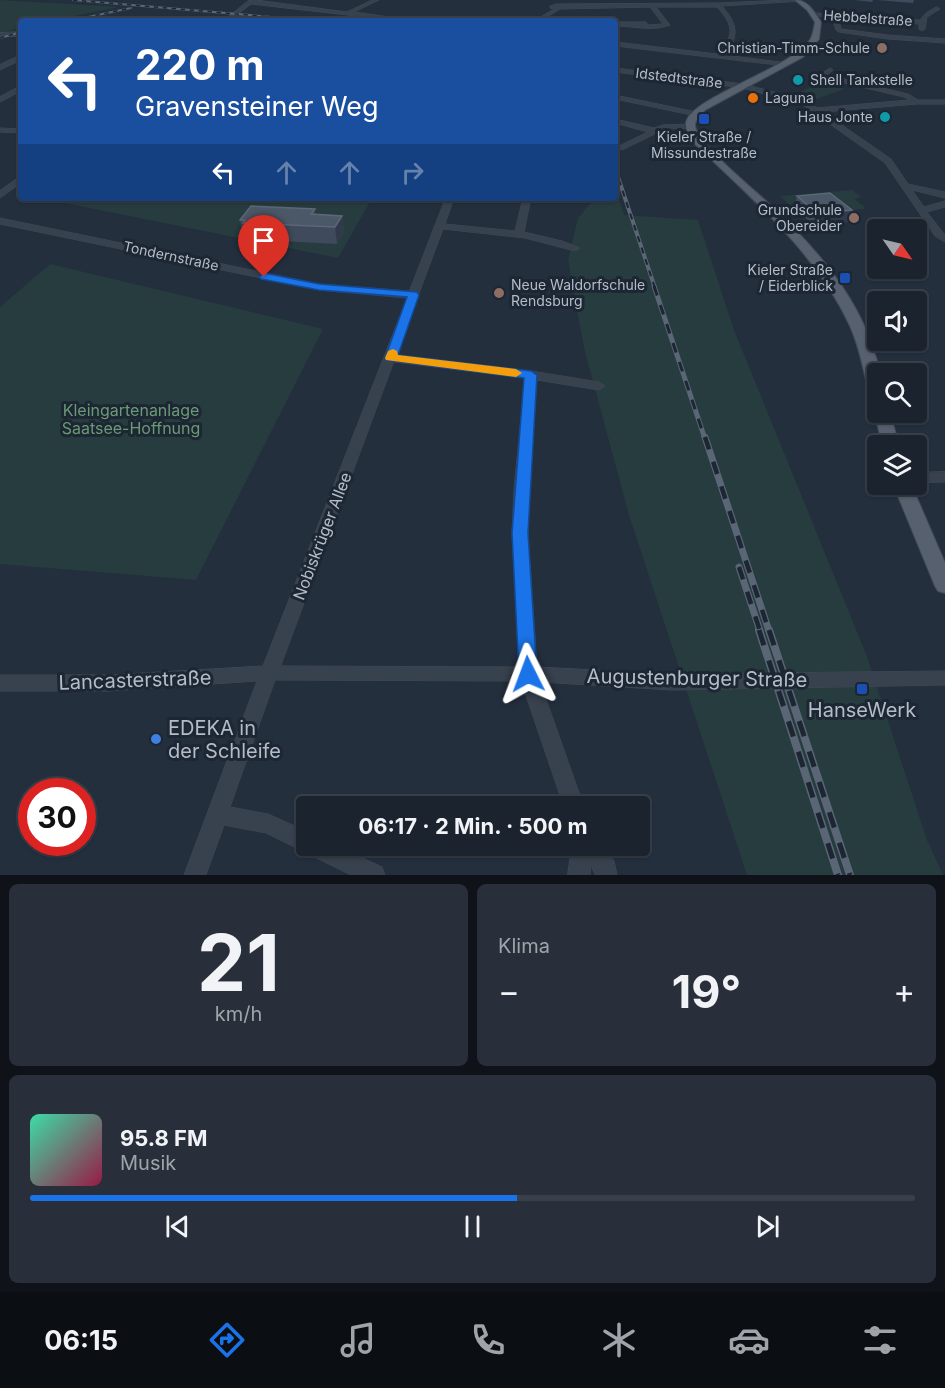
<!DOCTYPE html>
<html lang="de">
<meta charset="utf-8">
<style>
:root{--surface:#1b232e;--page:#282f3a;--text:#f1f3f6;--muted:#a0a4aa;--line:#39404a;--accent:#1a73e8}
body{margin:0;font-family:Inter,sans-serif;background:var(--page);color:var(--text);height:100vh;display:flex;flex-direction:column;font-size:22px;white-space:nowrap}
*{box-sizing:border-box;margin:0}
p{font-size:20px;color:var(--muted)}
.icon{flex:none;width:33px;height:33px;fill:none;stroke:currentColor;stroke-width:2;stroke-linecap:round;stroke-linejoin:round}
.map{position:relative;height:875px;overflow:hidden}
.side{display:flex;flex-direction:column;gap:9px;padding:9px;background:#0f1319;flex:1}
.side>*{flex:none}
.top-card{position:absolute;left:18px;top:18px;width:600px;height:183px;border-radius:6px;box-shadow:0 2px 4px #0004,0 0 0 2px var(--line);background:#1a4fa0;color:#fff;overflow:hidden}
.needle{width:39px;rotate:124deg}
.fabs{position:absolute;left:867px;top:219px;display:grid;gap:12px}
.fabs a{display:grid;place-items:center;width:60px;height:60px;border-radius:6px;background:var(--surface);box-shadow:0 2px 4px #0004,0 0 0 2px var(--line);font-size:30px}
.speed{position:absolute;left:18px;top:778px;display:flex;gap:12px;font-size:30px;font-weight:700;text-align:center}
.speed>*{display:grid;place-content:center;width:78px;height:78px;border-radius:50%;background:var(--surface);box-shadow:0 2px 4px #0004,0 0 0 2px var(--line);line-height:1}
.speed .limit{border:9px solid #d22;background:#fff;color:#111}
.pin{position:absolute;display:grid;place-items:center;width:51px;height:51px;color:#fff;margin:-62px -26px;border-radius:50% 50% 50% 0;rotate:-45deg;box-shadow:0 0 6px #0007}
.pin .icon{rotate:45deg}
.me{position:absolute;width:66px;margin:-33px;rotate:357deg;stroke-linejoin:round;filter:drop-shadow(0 0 4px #0008)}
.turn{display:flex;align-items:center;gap:21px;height:126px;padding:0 18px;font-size:27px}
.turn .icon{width:78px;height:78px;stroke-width:2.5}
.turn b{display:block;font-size:42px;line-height:51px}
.lanes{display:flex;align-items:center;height:57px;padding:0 18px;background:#0003;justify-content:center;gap:30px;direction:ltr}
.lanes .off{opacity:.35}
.big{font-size:45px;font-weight:700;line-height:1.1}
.side .widget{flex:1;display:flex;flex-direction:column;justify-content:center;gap:9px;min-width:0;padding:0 21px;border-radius:9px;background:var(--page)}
.side .dial{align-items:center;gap:0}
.dial b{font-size:78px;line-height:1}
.song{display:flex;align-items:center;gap:18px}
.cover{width:72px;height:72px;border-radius:9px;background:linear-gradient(135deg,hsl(160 70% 55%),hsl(340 70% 35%))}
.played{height:6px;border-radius:3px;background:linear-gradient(90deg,var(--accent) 55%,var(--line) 55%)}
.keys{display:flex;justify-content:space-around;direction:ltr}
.heat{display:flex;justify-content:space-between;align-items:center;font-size:33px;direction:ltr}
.side .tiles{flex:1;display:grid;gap:9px;grid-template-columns:1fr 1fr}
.widget:last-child{grid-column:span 2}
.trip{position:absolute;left:296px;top:796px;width:354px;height:60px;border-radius:6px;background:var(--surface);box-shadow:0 2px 4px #0004,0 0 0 2px var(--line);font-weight:700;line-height:60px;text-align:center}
.tab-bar{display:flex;height:96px;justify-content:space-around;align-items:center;background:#0b0e12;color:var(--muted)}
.tab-bar .icon{width:42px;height:42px}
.tab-bar .selected{color:var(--accent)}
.tab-bar b{font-size:27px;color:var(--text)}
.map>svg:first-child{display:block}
.green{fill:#263c3f}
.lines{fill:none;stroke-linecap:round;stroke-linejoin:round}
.minor-casing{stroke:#414a57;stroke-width:1}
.major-casing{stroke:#414a57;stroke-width:2}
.minor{fill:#38414e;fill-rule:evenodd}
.major{fill:#56606e;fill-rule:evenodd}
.rail-far4-casing{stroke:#5a6575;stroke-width:2}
.rail-far3-casing{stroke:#5a6575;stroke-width:4}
.rail-far2-casing{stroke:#5a6575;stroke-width:5}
.rail-far1-casing{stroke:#5a6575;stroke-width:7}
.rail-casing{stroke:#5a6575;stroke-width:8}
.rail-far4{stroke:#1d2633;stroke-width:1.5;stroke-dasharray:4.5;stroke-linecap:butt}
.rail-far3{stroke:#1d2633;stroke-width:2;stroke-dasharray:6;stroke-linecap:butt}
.rail-far2{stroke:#1d2633;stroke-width:3;stroke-dasharray:10;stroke-linecap:butt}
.rail-far1{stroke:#1d2633;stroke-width:4.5;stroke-dasharray:13;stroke-linecap:butt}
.rail{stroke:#1d2633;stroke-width:5;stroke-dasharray:16;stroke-linecap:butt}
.wall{fill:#3f4b5c}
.shaded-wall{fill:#2f3b4b}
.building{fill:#4b5868;stroke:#5c6777;stroke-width:1.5}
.route{fill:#1a73e8;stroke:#114b97;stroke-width:1.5}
.slow{fill:#f59e0b}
.education-dot{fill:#8d6e63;stroke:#1d2633;stroke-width:2}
.culture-dot{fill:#0f9aa8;stroke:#1d2633;stroke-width:2}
.food-dot{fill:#e8710a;stroke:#1d2633;stroke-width:2}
.transit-dot{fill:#1a4fb4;stroke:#1d2633;stroke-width:2}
.shop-dot{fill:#3f7fe0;stroke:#1d2633;stroke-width:2}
.labels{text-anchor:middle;stroke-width:6;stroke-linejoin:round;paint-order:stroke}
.far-street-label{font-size:14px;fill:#b4bcc9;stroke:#1d2633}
.far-poi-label{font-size:14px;fill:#b4bcc9;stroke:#1d2633;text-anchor:end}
.park-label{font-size:16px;fill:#6b9a76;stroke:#1d2633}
.street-label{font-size:16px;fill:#b4bcc9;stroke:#1d2633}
.near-street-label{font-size:20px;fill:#b4bcc9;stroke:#1d2633}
.near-poi-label{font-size:20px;fill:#b4bcc9;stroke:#1d2633}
</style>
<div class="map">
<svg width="945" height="875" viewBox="0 0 945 875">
<rect width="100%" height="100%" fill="#242f3e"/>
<!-- green -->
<path class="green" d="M0 0 120 7 49 21H21V28L0 33Z
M825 79 839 82 834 85 844 89 811 101 795 95Z
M615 187 624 215 698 220 734 330 866 654 927 840 943 875H747L629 515 584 348 568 260 578 218 595 198H615Z
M852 190 861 197 854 199 865 207 864 209 850 210 832 203 792 207 780 196Z
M52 198H372L338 258 50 200Z
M50 264 323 329 196 580 0 564V307Z"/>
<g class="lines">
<!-- minor casing -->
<g class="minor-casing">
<path id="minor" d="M256 0 347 12 372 0H379L354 12 417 21H400L251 4 229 21H223L248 1Z
M788 0 802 1 722 6C738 24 740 37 724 55L788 63 786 66 615 46V42L717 54C735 35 734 26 717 7H656L670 25C653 32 633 26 615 26V22H646L648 25 663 24 650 7 560 9 541 21H534L554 9 550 8V6L557 4 718 3Z
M937 7 940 9 927 17 925 29 922 31 919 29V24L838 18 841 29 888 35 945 39V43L888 39 839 32 836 30 832 18 812 15 815 13 920 20 926 13Z
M139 19H217L220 21H136Z
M21 32V36L0 37V33Z
M21 55V60L0 70V65Z
M615 68 743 84 809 101 817 108 909 100 904 97 819 77V75L830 68 833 70 827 75 908 94 918 100H945V104H917L823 112 891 159 908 184 945 192V198L912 190 924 207 945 201V207L927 212 945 235V242L935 236 885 163 803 105 743 88 615 72Z
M21 86V91L0 102V97Z
M615 95 696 112 700 114 696 116 615 99Z
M615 119 654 128 663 125 690 124 694 126 690 128 665 129 622 150 618 148 619 146 648 132 615 123Z
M0 128 21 129V133L0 132Z
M21 176V183L0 198V191Z
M446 198H454L445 224 515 231 523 198H531L524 232 562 241 580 248 575 251 525 238 443 229 396 355 531 371 599 382 605 386 599 390 537 380 528 489V533L537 667 673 674 945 671V685L673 690 540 682 584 807H564L521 681 275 680 230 807 268 814 306 831V846H337L382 867 385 875H351L266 833 224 825 206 875H184L257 681 109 691H0V675H109L263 666 407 298 319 290 0 224V218L319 284 409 291ZM394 362 525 378 514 489 512 533 519 667 281 666Z
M945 472V482L916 483V473Z
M572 846H603L614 861 617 875H595L591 865 590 875H568Z"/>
</g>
<!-- major casing -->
<g class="major-casing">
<path id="major" d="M795 0C808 0 814 12 821 22L819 39 803 57 705 110C702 114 695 119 695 125 695 141 752 188 766 201 810 242 855 291 873 349 875 355 879 364 879 371 879 378 878 392 878 402L870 397C864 373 860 348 850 326 816 252 752 199 695 144 691 138 685 130 686 123 689 98 792 68 810 40 813 35 814 28 815 22L807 10Z
M878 408V412H890L899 446H883L874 412Z
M893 484H911L945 563V593L938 591 935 586Z"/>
</g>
<!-- minor -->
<use href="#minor" class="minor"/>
<!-- major -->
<use href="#major" class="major"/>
<!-- rail-far4 casing -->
<g class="rail-far4-casing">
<path id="rail-far4" d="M73 0 319 21
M69 21 131 8
M0 38 21 32"/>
</g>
<!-- rail-far3 casing -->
<g class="rail-far3-casing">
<path id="rail-far3" d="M615 168 655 288"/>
</g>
<!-- rail-far2 casing -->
<g class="rail-far2-casing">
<path id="rail-far2" d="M654 286 705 439"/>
</g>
<!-- rail-far1 casing -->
<g class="rail-far1-casing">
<path id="rail-far1" d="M705 437 769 631
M739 567 760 631"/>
</g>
<!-- rail casing -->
<g class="rail-casing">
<path id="rail" d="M759 630 838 875
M769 630 850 875"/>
</g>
<!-- rail-far4 -->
<use href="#rail-far4" class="rail-far4"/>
<!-- rail-far3 -->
<use href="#rail-far3" class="rail-far3"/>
<!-- rail-far2 -->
<use href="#rail-far2" class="rail-far2"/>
<!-- rail-far1 -->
<use href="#rail-far1" class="rail-far1"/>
<!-- rail -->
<use href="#rail" class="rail"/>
</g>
<!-- wall -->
<path class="wall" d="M855 0H873L872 2Z
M877 0H914L913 3Z
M797 196 852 210 849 222 815 226 794 208Z
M315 209V214L342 216 344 232 337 244 246 239V237H243L240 220Z"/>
<!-- shaded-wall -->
<path class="shaded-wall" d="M852 210 849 222 815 226 818 214Z
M342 216 344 232 337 244 335 227Z"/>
<!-- building -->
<path class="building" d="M830 193 852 210 818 214 797 196Z
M251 206 315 209 311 214 342 216 335 227 243 223 245 220H240Z"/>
<!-- route -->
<path class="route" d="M264 273 319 284 417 292 419 295 398 355 531 371 537 375 528 533 537 674 534 679 528 681 522 679 519 674 512 533 524 378 386 360 385 358 407 297 319 290 261 279 259 277Z"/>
<!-- slow -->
<path class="slow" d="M393 349 397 351 398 355 516 369 522 373 516 377 386 360 385 358 388 351Z"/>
<!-- markers -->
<g class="education-dot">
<circle cx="882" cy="48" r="6"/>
<circle cx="854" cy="218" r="6"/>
<circle cx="499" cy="293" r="6"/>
</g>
<g class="culture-dot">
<circle cx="798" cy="80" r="6"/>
<circle cx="885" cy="117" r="6"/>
</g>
<circle class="food-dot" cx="753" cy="98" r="6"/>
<g class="transit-dot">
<rect x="698" y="113" width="12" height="12" rx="3"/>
<rect x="839" y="272" width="12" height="12" rx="3"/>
<rect x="856" y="683" width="12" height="12" rx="3"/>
</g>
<circle class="shop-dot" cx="156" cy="739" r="6"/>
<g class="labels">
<!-- far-street labels -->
<g class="far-street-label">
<text transform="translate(868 18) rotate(4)" y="5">Hebbelstraße</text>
<text transform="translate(679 78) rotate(7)" y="5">Idstedtstraße</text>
<text transform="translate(171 256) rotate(12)" y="5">Tondernstraße</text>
</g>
<!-- far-poi labels -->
<g class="far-poi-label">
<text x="870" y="53">Christian-Timm-Schule</text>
<text x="810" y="85" text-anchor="start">Shell Tankstelle</text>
<text x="765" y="103" text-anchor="start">Laguna</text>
<text x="873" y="122">Haus Jonte</text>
<text x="704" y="142" text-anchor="middle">Kieler Straße /<tspan x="704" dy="16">Missundestraße</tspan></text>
<text x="842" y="215">Grundschule<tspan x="842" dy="16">Obereider</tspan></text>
<text x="833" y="275">Kieler Straße<tspan x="833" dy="16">/ Eiderblick</tspan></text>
<text x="511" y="290" text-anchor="start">Neue Waldorfschule<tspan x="511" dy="16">Rendsburg</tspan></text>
</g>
<!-- park labels -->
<g class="park-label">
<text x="131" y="416">Kleingartenanlage<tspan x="131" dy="18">Saatsee-Hoffnung</tspan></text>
</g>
<!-- street labels -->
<g class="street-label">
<text transform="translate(322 536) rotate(-69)" y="6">Nobiskrüger Allee</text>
</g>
<!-- near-street labels -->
<g class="near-street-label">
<text transform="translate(697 678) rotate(1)" y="7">Augustenburger Straße</text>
<text transform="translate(135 680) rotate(-2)" y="7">Lancasterstraße</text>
</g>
<!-- near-poi labels -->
<g class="near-poi-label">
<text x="862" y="717">HanseWerk</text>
<text x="168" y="735" text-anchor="start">EDEKA in<tspan x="168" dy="23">der Schleife</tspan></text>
</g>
</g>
</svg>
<div class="fabs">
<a><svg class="needle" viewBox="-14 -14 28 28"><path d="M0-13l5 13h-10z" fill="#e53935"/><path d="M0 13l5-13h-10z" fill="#a0a4aa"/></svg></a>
<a><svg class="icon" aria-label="sound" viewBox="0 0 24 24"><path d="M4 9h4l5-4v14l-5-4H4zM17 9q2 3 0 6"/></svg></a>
<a><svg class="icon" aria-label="search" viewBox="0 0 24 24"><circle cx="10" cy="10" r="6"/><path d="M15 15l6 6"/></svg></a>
<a><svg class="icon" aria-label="layers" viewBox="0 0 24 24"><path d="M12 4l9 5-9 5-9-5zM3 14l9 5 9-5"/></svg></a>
</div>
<div class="speed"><div class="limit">30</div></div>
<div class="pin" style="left:264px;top:277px;background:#d93025"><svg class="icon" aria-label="arrive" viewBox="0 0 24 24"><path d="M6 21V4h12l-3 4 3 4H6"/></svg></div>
<svg class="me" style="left:528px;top:674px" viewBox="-20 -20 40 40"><path d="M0-17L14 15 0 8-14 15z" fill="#1a73e8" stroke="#fff" stroke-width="4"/></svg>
<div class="trip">06:17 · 2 Min. · 500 m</div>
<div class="top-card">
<div class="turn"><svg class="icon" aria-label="left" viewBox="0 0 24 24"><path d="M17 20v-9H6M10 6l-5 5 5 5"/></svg><div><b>220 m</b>Gravensteiner Weg</div></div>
<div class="lanes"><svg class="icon" aria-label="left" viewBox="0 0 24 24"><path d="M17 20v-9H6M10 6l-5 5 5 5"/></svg><svg class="icon off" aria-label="ahead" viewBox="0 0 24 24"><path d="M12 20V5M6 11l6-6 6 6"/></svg><svg class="icon off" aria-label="ahead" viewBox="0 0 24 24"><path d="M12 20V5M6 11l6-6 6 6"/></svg><svg class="icon off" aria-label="right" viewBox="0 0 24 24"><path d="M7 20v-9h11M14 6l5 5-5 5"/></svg></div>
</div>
</div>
<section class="side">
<div class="tiles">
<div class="widget dial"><b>21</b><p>km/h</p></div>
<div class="widget"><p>Klima</p>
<div class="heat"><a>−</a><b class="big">19°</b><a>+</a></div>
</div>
<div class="widget">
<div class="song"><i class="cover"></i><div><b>95.8 FM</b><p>Musik</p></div></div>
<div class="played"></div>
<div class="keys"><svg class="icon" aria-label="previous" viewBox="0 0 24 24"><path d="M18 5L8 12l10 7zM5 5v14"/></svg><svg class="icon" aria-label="pause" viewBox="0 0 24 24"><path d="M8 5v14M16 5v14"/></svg><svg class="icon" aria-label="next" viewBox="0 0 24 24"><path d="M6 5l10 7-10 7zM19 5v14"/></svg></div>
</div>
</div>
</section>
<nav class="tab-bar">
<b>06:15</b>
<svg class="icon selected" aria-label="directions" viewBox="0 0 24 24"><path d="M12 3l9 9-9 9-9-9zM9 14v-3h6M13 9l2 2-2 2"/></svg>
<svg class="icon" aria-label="music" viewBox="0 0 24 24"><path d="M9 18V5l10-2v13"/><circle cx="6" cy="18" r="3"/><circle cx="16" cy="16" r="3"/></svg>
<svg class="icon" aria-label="phone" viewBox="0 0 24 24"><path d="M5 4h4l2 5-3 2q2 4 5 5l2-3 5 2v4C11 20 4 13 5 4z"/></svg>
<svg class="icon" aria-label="climate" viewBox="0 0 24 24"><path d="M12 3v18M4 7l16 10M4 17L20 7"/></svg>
<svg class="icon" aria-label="car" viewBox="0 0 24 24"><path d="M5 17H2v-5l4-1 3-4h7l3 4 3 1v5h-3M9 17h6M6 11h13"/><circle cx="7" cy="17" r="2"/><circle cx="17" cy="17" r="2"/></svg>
<svg class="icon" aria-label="filters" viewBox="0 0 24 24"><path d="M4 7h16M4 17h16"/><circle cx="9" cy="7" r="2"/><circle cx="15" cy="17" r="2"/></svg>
</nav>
